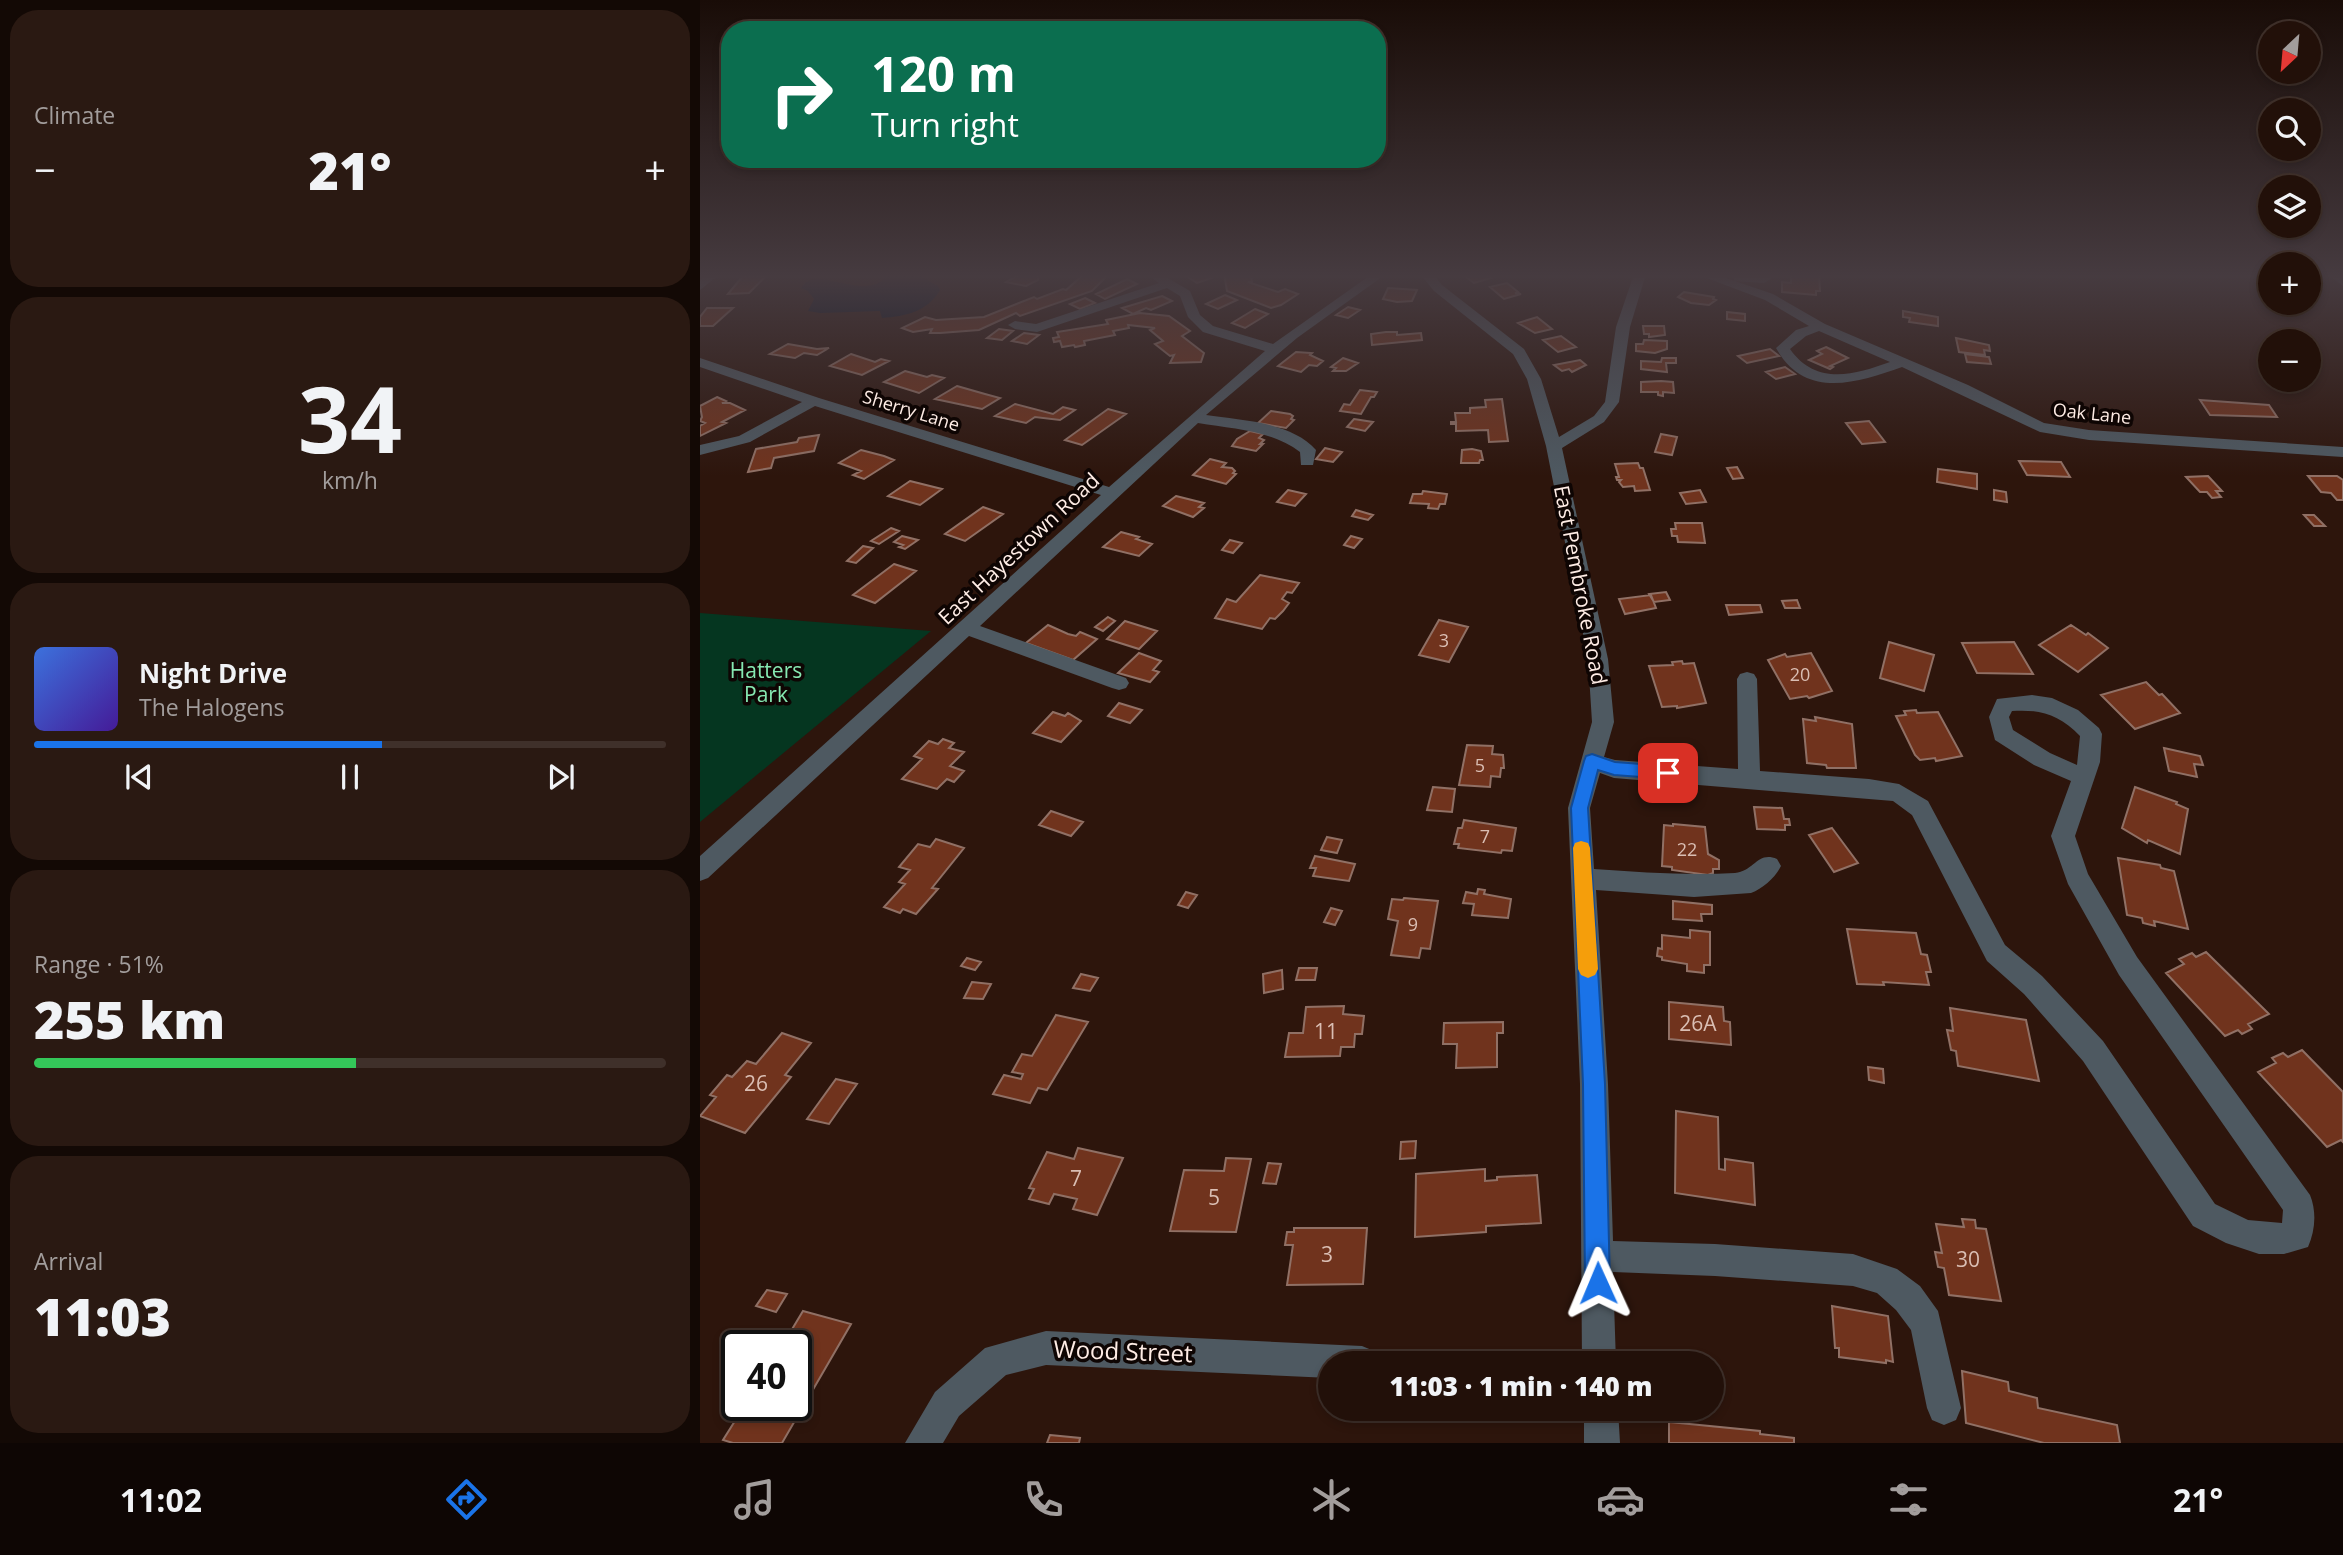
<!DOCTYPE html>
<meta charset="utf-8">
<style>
:root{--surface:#221009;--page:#2a1912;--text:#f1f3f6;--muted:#a29d9c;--line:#3f302a;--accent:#1a73e8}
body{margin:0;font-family:"Open Sans",sans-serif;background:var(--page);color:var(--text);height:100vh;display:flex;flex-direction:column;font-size:26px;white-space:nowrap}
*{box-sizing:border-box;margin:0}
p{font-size:23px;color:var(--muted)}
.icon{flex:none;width:38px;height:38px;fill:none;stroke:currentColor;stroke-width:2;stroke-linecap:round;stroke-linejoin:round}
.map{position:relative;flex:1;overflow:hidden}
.sheet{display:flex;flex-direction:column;gap:10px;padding:10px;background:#130905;width:700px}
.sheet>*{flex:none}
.banner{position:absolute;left:21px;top:21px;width:665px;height:147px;border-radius:28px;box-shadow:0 4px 10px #0003,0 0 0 2px var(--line);background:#0b6e4f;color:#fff;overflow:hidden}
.needle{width:46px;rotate:206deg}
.fabs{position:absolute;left:1558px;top:21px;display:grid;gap:14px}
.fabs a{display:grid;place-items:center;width:63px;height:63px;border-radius:50%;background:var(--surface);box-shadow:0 4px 10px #0003,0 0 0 2px var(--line);font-size:35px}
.speed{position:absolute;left:21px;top:1330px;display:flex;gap:14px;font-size:35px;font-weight:700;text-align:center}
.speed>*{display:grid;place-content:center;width:91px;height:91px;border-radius:50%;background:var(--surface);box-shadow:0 4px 10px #0003,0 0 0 2px var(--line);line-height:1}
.speed .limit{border:4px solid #111;border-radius:10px;background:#fff;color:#111}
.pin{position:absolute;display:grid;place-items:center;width:60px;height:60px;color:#fff;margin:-30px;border-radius:14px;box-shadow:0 4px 10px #0006}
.me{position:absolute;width:77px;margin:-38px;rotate:359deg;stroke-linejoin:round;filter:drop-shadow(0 0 5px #0008)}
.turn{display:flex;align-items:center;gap:24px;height:147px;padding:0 35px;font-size:32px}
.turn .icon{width:91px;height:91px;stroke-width:2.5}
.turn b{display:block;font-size:49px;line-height:60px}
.big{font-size:52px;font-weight:800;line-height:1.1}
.sheet .tile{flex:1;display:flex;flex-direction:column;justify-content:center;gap:10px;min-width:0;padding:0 24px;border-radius:28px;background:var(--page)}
.sheet .dial{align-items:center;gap:0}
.dial b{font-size:91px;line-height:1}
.song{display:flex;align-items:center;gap:21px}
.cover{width:84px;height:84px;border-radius:10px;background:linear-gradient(135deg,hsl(220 70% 55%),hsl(260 70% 35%))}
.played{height:7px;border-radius:4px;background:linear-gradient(90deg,var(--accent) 55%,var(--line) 55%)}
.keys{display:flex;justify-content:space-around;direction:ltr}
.heat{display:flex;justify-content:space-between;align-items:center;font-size:38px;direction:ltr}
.charge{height:10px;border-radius:5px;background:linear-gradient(90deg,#34c759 51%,var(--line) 0)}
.trip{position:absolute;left:618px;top:1351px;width:406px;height:70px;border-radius:35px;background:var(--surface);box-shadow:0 4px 10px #0003,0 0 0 2px var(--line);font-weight:800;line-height:70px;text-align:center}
.menu{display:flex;height:112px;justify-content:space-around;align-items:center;background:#0e0604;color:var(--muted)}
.menu .icon{width:49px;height:49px}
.menu .selected{color:var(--accent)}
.menu b{font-size:32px;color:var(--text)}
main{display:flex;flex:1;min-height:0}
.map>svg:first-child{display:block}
.green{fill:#053620}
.water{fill:#000f24}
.building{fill:#70331d;stroke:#907065;stroke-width:2}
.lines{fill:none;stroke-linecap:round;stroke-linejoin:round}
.minor{fill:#4e5961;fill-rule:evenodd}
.route{fill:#1a73e8;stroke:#114b97;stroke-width:2}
.slow{fill:#f59e0b}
.labels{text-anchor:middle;stroke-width:7;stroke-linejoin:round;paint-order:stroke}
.far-street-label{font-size:18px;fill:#feece5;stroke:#0e0503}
.number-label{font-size:18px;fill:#dabeb3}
.street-label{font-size:21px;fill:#feece5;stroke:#0e0503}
.park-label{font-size:21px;fill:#86e8b1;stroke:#0e0503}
.near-number-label{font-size:21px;fill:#dabeb3}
.near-street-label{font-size:24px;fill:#feece5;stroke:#0e0503}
</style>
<main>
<section class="sheet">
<div class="tile"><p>Climate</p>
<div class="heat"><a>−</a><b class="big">21°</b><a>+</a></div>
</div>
<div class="tile dial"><b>34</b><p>km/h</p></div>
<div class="tile">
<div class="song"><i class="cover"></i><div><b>Night Drive</b><p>The Halogens</p></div></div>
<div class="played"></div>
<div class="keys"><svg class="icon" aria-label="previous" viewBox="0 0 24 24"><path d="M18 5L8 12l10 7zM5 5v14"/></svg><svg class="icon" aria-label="pause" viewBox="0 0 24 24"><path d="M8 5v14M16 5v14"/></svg><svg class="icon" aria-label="next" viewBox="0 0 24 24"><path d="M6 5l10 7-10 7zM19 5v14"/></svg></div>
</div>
<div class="tile"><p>Range · 51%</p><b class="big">255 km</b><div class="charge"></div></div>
<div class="tile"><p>Arrival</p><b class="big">11:03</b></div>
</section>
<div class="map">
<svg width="1643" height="1443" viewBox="0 0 1643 1443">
<rect width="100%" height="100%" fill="#2d150c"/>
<!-- green -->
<path class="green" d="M0 613 231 631 0 822Z"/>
<!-- water -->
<path class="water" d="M182 274H216L238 286 240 290C227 312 206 316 182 318L180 311 120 313 108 311 114 299 108 291 101 288C116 263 159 301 184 279Z"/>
<!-- building -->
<path class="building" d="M314 274H338V280L326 286 306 282 317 276Z
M384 274H409L392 291 320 316 316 313 279 330 240 333H230L232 329 213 332 202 328 225 317 236 320 284 317 334 297 337 299 363 289 366 290Z
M483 274H503L511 278 497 283Z
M524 274H551L552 282H548L578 292 585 289 598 294 581 305 571 308 527 291Z
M762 274H785L791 278 774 283Z
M1091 274H1119L1120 291H1116V295L1082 292V282L1091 283Z
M66 276 49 293 28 294 42 277Z
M427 279 437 284 405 299 396 294Z
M807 283 818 292 815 293 821 294 804 299 790 287Z
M688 288 717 290 712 301 697 302 683 299Z
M984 292 1014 297 1013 299 1016 300 1009 305 991 303 978 297Z
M525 295 537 300 518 309 506 304Z
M462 296 472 301 451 310 446 308 433 314 422 308Z
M385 298 395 303 380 309 370 304Z
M648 307 660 310 648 318 636 315Z
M7 308H33L13 326H0V317Z
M555 309 568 314 545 328 532 323Z
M1203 311 1238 317V326L1209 322 1210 318 1203 317Z
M1027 312 1045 314V321L1027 319Z
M440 313 469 316 490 331 482 336 504 353 501 362 470 363 474 355 470 356 455 344 463 341 450 330 455 328 428 325 429 328 413 331 415 335 384 341 385 345 375 347 374 345 362 347 360 341 354 342 353 338 359 337 357 332 408 324 406 320Z
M837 317 852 329 835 333 818 323Z
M943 326H964L965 335 949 337V334H944Z
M299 329 313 331 302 340 287 338Z
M686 332H697V335L721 333 722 340 672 345 671 334Z
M324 333 339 335 327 344 312 341Z
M861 336 876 347 858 352 843 340Z
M1256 338 1289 345 1290 351 1284 350 1285 355 1259 352Z
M944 340 967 341V349L955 353 936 351V344H943Z
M88 344 117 349 129 348 117 355 104 353 95 358 70 354Z
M1126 347 1148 358 1130 366 1133 367 1130 369 1109 360 1122 354 1117 351Z
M1070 349 1079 356 1047 363 1038 356Z
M596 352 612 353 610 355 623 361 617 366 609 365 601 372 578 366Z
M151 354 175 362 181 359 189 361 162 375 130 366Z
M1265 354 1289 357 1291 364 1267 362Z
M643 358 658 363 646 371H633L636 368 631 367Z
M962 358H976V363H966L967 372 941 369V361L961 362Z
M880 360 886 365 872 372 869 369 862 371 854 365Z
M1085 367 1095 374 1076 379 1066 372Z
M205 371 227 377 232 375 244 378 219 393 184 382Z
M961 381 973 382 974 393 963 392V396L958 395V392H941V382Z
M257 386 285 394 300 398 282 409 235 399Z
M660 390 677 392 674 397H671L661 414 640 411 644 404 650 405Z
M17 397 26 401 22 403H30L45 410 22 422 26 423 0 436V426L5 423 0 421 2 417 0 406Z
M802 399 808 441 789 442 788 430 756 431V424H751V422H756L755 413H770V408L786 407 785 400Z
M1500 400 1569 405 1577 417 1510 415Z
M315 404 353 414 363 407 375 410 360 420 335 417 326 423 295 416Z
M408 409 426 414 382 445 365 440Z
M571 411 590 414 593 416 591 419 594 420 586 428 558 423Z
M654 419 673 422 665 431 647 427Z
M1169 421 1185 442 1162 444 1146 423Z
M550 431 563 434 559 438 564 440 560 444H563L556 451 532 446 537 439Z
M961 434 977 437 972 455 955 452Z
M119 435 114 451 74 458 71 468 48 472 56 449 97 442 99 438Z
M625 448 642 452 633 462 616 459Z
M772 449 781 451 783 460H780L779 463H761L762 450Z
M161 450 184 456 194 460 164 479 153 475 161 471 139 463Z
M510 459 526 463 522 467 532 468 535 471 533 473 536 474 526 484 493 475Z
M1319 461 1361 462 1370 477 1327 475Z
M938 463 940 468H943L950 490 935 491 934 486 923 487 919 482 921 480H917L916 477H919L915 464Z
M1037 467 1043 478 1033 479 1027 468Z
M1238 469 1277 474V489L1237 482Z
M1508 476 1522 491H1516L1521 497 1512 498 1507 492H1500L1486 477Z
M1608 476H1637L1643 480V500H1637L1631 493 1621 492Z
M210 481 242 489 220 505 188 496Z
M588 490 606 494 595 506 577 502Z
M1000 490 1006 502 986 504 980 493Z
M1294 490 1306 492 1307 502 1294 500Z
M723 491 747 494 745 504H740L738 509 728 508 729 504 710 503 713 494H722Z
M476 496 504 503 499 507 504 508 493 517 463 506Z
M283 507 303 514 265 541 245 534Z
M656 510 673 515 668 520 652 516Z
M1604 515H1614L1625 526H1614Z
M975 523H1002L1005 543 978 542 977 536H972L971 529H976Z
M191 528 199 531 179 544 171 541Z
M421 532 439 537 436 539 452 544 439 556 403 547Z
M202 536 218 540 205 549 199 547 203 545 194 542Z
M651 536 662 539 654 548 644 545Z
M530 540 542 543 533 553 522 550Z
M163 546 173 548 156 563 147 561Z
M194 564 216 571 175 603 153 595Z
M560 575 599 583 592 593 587 592 582 599 589 603 583 611 575 619 570 618 562 629 515 618 527 599 536 602Z
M966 592 970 600 954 602 949 594Z
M951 595 956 608 925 614 919 599Z
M1097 600 1100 608H1085L1082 601Z
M1026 605H1060L1062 612 1029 615Z
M408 617 415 621 403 631 395 627Z
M739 620 768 627 749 662 719 655Z
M425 621 457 631 439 649 407 639Z
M348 625 368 634 376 636 380 632 397 639 373 660 326 643Z
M1371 625 1386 635 1388 633 1408 648 1378 672 1339 645Z
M1189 642 1234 655 1224 691 1180 678Z
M1314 642 1333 674 1277 673 1262 643Z
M439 653 461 661 453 670 459 672 450 682 418 673Z
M1111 653 1132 691 1109 698 1107 696 1090 699 1068 660 1085 654 1087 657Z
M982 661 983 664 994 663 1006 703 977 708V706L962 707 949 666 973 665 972 662Z
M1446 682 1459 695 1462 694 1480 713 1435 729 1401 695Z
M419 703 442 710 430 723 408 716Z
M1216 710 1217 713 1238 712 1262 756 1236 761 1235 758 1220 760 1215 755 1196 716 1206 715 1204 711Z
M353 712 365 716 368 713 381 721 361 742 333 733Z
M1115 717 1152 724 1156 768H1127L1126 765 1107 763 1103 719 1116 721Z
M243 739 254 743 249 748 264 752 250 766 264 771 254 782 247 779 237 789 202 779 222 759 214 756 229 741 238 744Z
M767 745 793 746 792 754 803 755 804 768H801L800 777 791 776 790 787 759 785Z
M1464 748 1500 756 1503 765 1494 764 1497 777 1469 771Z
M733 787 755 789 752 812 727 810Z
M1435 787 1477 802 1476 804 1488 809 1480 854 1448 840 1447 843 1422 828Z
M1054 807 1082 808 1084 819H1089L1090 825H1085V830L1057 829Z
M351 811 383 822 371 836 339 825Z
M764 820 816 828 812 851 802 850 801 853 758 848 759 844H754L758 828H762Z
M973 824 1005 827 1008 854 1019 860V869H1013V873L1008 875 972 870V867L962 866 964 825 973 826Z
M1132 828 1158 863 1134 872 1109 835Z
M627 837 642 840 637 853 621 850Z
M236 839 264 848 232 888 238 889 216 914 203 909 200 913 184 907 205 884 199 882 210 870 199 867 218 844 230 847Z
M615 856 655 864 649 881 613 876 616 868H610Z
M1418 858 1460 865 1461 868 1474 871 1488 929 1454 921 1455 926 1443 923 1442 918 1427 915Z
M778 889 785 890 784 894 811 899 808 918 772 915 774 904 763 903 766 892 777 894Z
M486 892 497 895 488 908 478 905Z
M704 898 738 901 730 949 721 948 719 958 691 955 698 921 688 919 692 899 703 900Z
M973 901 1012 905V914H1001L1002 921 973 919Z
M631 908 642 911 635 925 624 922Z
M1147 929 1216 933 1221 954 1227 955 1231 972H1226L1229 985 1183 982 1184 985 1157 984Z
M990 930 1010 932V965H1004V973L987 971V964L962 960V957L957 956 958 948 962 949V935L990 938Z
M1506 952 1569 1014 1548 1024 1552 1029 1542 1034 1538 1030 1525 1036 1466 973 1484 964 1479 959 1492 953 1496 957Z
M267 958 281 962 275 970 261 966Z
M599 968H617L615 980H596Z
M582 970 583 989 564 993 563 974Z
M381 974 398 978 390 991 373 988Z
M272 982 291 984 283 999 264 998Z
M969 1002 1023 1007 1024 1021 1030 1022 1031 1045 969 1039Z
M644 1006 643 1014 664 1016 662 1034H655L654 1047H641L640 1056 585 1057 589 1033H603L606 1007Z
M1250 1008 1326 1020 1339 1081 1258 1066 1256 1051 1251 1050 1247 1030 1253 1031Z
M356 1015 388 1022 347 1090 338 1088 330 1103 293 1094 304 1075 321 1079 323 1074 312 1072 322 1054 332 1056Z
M803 1022V1033H797V1067L756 1068 757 1044H743L744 1023Z
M82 1033 111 1043 85 1075 91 1077 45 1133 0 1116 16 1097 10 1095 27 1075 32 1077 47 1061 56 1064Z
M1602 1050 1643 1092V1142L1641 1140 1627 1147 1558 1072 1576 1063 1572 1058 1583 1053 1588 1057Z
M1168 1067 1183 1069 1184 1083 1169 1080Z
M136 1079 157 1084 129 1124 107 1119Z
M976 1111 1018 1117 1019 1169 1025 1170V1159L1053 1163 1055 1205 975 1193Z
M716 1141 715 1158 700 1159 701 1142Z
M378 1148 423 1158 397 1215 373 1209 377 1199 354 1194 349 1204 329 1199 334 1189 329 1188 347 1152 374 1159Z
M526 1158 551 1159 536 1232 470 1231 484 1170 524 1171Z
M568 1163 581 1164 576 1184 563 1183Z
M785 1169V1181L797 1180V1177L837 1175 841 1223 786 1226V1232L715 1237 716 1174Z
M1262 1219 1275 1220 1276 1228 1286 1229 1301 1301 1249 1295 1244 1268 1238 1267 1235 1252 1242 1253 1236 1224 1264 1227Z
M594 1228H667L663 1284 587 1285 593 1245H585L587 1232H594Z
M67 1290 87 1294 76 1312 56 1306Z
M1132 1306 1188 1316 1193 1362 1186 1360V1363L1139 1357V1348H1135Z
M103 1311 151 1324 82 1443H33L23 1440 45 1405H96V1346H82Z
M1262 1371 1308 1382 1309 1391 1337 1398 1338 1408 1417 1425 1420 1443H1344L1266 1423Z
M969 1422 1060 1431V1434L1094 1438V1443H969Z
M350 1435 380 1438 379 1443H347Z"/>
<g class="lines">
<!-- minor -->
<path class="minor" d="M7 274H20L0 290V280Z
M446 274H461L490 291 500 315 513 326 573 344 672 274H686L597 338 506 415C540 420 592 422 616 450L613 465H601L600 452C571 430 533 429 498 423L280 626 426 678 429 683 426 688 419 690 412 688 269 636 8 878 0 881V856L401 495 115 406 50 442 0 455V445L39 436 102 402 0 367V358L119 398 409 487 565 351 503 332 488 317 480 296 467 288 337 332 315 329 308 325 315 321 336 324 459 283Z
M720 274H733L742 285 824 349 841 379 859 437 894 416 905 402 916 327 934 274H946L930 327 919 402 904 422 862 448 908 659 914 722 904 757 915 760 1038 769 1037 679 1040 674 1047 672 1054 674 1057 679 1060 771 1169 779 1199 784 1228 801 1305 945 1342 976 1403 1041 1515 1204 1548 1220 1582 1223 1583 1210 1419 975 1368 884 1351 836 1371 781 1334 765 1295 740 1289 717 1297 699 1332 695 1352 698 1378 710 1399 728 1402 734 1400 762 1375 836 1388 874 1437 957 1610 1195C1617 1212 1615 1231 1608 1247L1584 1254H1559L1526 1243 1493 1226 1383 1061 1324 994 1287 961 1212 815 1193 801 914 778 900 773 890 808 894 869C941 872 988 876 1035 873 1055 871 1057 851 1077 859L1081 866C1075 878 1063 888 1051 893L994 897 896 890 908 1084 913 1241 1015 1244 1153 1254 1197 1269 1220 1286 1238 1311 1261 1408 1256 1420 1244 1425 1232 1420 1227 1408 1211 1330 1196 1310 1177 1293 1153 1286 1015 1276 913 1272 916 1363H882L880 1084 868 808 892 722 888 659 846 446 827 379 813 354 734 291ZM1312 711C1341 709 1359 715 1380 736L1377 765 1350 753 1313 730 1309 717Z
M996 274H1014L1073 294 1125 324 1268 385 1344 423 1389 430 1643 447V457L1389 440 1340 432 1202 367C1157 383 1105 400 1076 348L1096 330 1109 326 1065 300ZM1119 331 1190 362C1154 375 1116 386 1090 349L1106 336Z
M1038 274H1079L1064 283 1034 281V275Z
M1627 274H1641L1643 286Z
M346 1331 662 1346 674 1351 679 1363H630V1378L346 1365 306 1375 259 1416 243 1443H205L235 1392 285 1348Z
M884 1409H918L920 1443H884Z"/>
</g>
<!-- sky -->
<linearGradient id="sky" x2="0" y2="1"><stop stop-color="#190c07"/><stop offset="0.58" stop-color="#463b40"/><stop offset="1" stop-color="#463b40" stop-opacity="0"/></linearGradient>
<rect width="1643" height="476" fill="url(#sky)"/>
<!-- route -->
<path class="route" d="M892 754 915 762 968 766 974 768 976 773 974 777 968 779 914 775 898 770 888 808 905 1084 910 1283 906 1292 898 1295 889 1292 885 1283 883 1084 871 808 884 761 886 756Z"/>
<!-- slow -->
<path class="slow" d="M881 841 888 843 890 848 898 969 895 975 888 978 881 975 878 969 873 848 875 843Z"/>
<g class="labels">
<!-- far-street labels -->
<g class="far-street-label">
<text transform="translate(211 411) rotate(17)" y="6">Sherry Lane</text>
<text transform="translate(1392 414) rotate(6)" y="6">Oak Lane</text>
</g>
<!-- number labels -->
<g class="number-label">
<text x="744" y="647">3</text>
<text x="1100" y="681">20</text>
<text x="780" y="772">5</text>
<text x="785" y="843">7</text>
<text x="987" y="856">22</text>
<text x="713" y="931">9</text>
</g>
<!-- street labels -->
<g class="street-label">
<text transform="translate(319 549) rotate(-43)" y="7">East Hayestown Road</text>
<text transform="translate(880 585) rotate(79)" y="7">East Pembroke Road</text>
</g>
<!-- park labels -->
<g class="park-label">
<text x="66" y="678">Hatters<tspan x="66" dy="24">Park</tspan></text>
</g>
<!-- near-number labels -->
<g class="near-number-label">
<text x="998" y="1031">26A</text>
<text x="626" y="1039">11</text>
<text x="56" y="1091">26</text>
<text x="376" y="1186">7</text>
<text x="514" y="1205">5</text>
<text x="627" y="1262">3</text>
<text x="1268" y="1267">30</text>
</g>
<!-- near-street labels -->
<g class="near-street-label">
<text transform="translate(423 1352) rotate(2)" y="8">Wood Street</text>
</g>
</g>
</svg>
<div class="fabs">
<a><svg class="needle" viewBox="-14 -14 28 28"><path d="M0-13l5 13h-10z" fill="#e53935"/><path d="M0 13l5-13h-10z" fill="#a29d9c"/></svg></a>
<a><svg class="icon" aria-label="search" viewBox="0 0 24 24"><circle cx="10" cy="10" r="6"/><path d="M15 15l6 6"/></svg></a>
<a><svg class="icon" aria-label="layers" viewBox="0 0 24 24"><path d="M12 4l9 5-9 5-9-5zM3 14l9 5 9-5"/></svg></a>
<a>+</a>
<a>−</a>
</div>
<div class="speed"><div class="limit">40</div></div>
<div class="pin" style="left:968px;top:773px;background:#d93025"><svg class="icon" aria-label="arrive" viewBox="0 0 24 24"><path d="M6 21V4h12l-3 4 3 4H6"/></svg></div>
<svg class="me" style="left:898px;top:1283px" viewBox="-20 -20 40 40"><path d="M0-17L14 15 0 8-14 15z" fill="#1a73e8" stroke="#fff" stroke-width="4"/></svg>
<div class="trip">11:03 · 1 min · 140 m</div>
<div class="banner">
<div class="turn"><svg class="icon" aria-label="right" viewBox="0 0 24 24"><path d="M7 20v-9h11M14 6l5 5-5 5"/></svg><div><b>120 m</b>Turn right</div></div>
</div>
</div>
</main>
<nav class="menu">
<b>11:02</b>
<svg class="icon selected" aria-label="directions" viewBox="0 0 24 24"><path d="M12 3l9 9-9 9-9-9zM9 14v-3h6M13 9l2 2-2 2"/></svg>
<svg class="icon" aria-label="music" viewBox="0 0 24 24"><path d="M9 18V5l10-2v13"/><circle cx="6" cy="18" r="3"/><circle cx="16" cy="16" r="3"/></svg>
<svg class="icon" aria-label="phone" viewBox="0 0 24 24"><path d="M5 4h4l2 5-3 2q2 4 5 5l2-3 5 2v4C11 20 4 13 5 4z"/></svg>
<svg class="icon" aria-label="climate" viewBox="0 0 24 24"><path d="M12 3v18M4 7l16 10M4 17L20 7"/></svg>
<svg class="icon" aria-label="car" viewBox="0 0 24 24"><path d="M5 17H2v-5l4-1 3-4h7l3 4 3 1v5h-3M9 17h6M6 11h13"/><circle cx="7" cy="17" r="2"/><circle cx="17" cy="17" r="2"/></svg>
<svg class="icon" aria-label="filters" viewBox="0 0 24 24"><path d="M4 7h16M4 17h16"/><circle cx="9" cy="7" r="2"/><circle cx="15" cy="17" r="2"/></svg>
<b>21°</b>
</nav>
